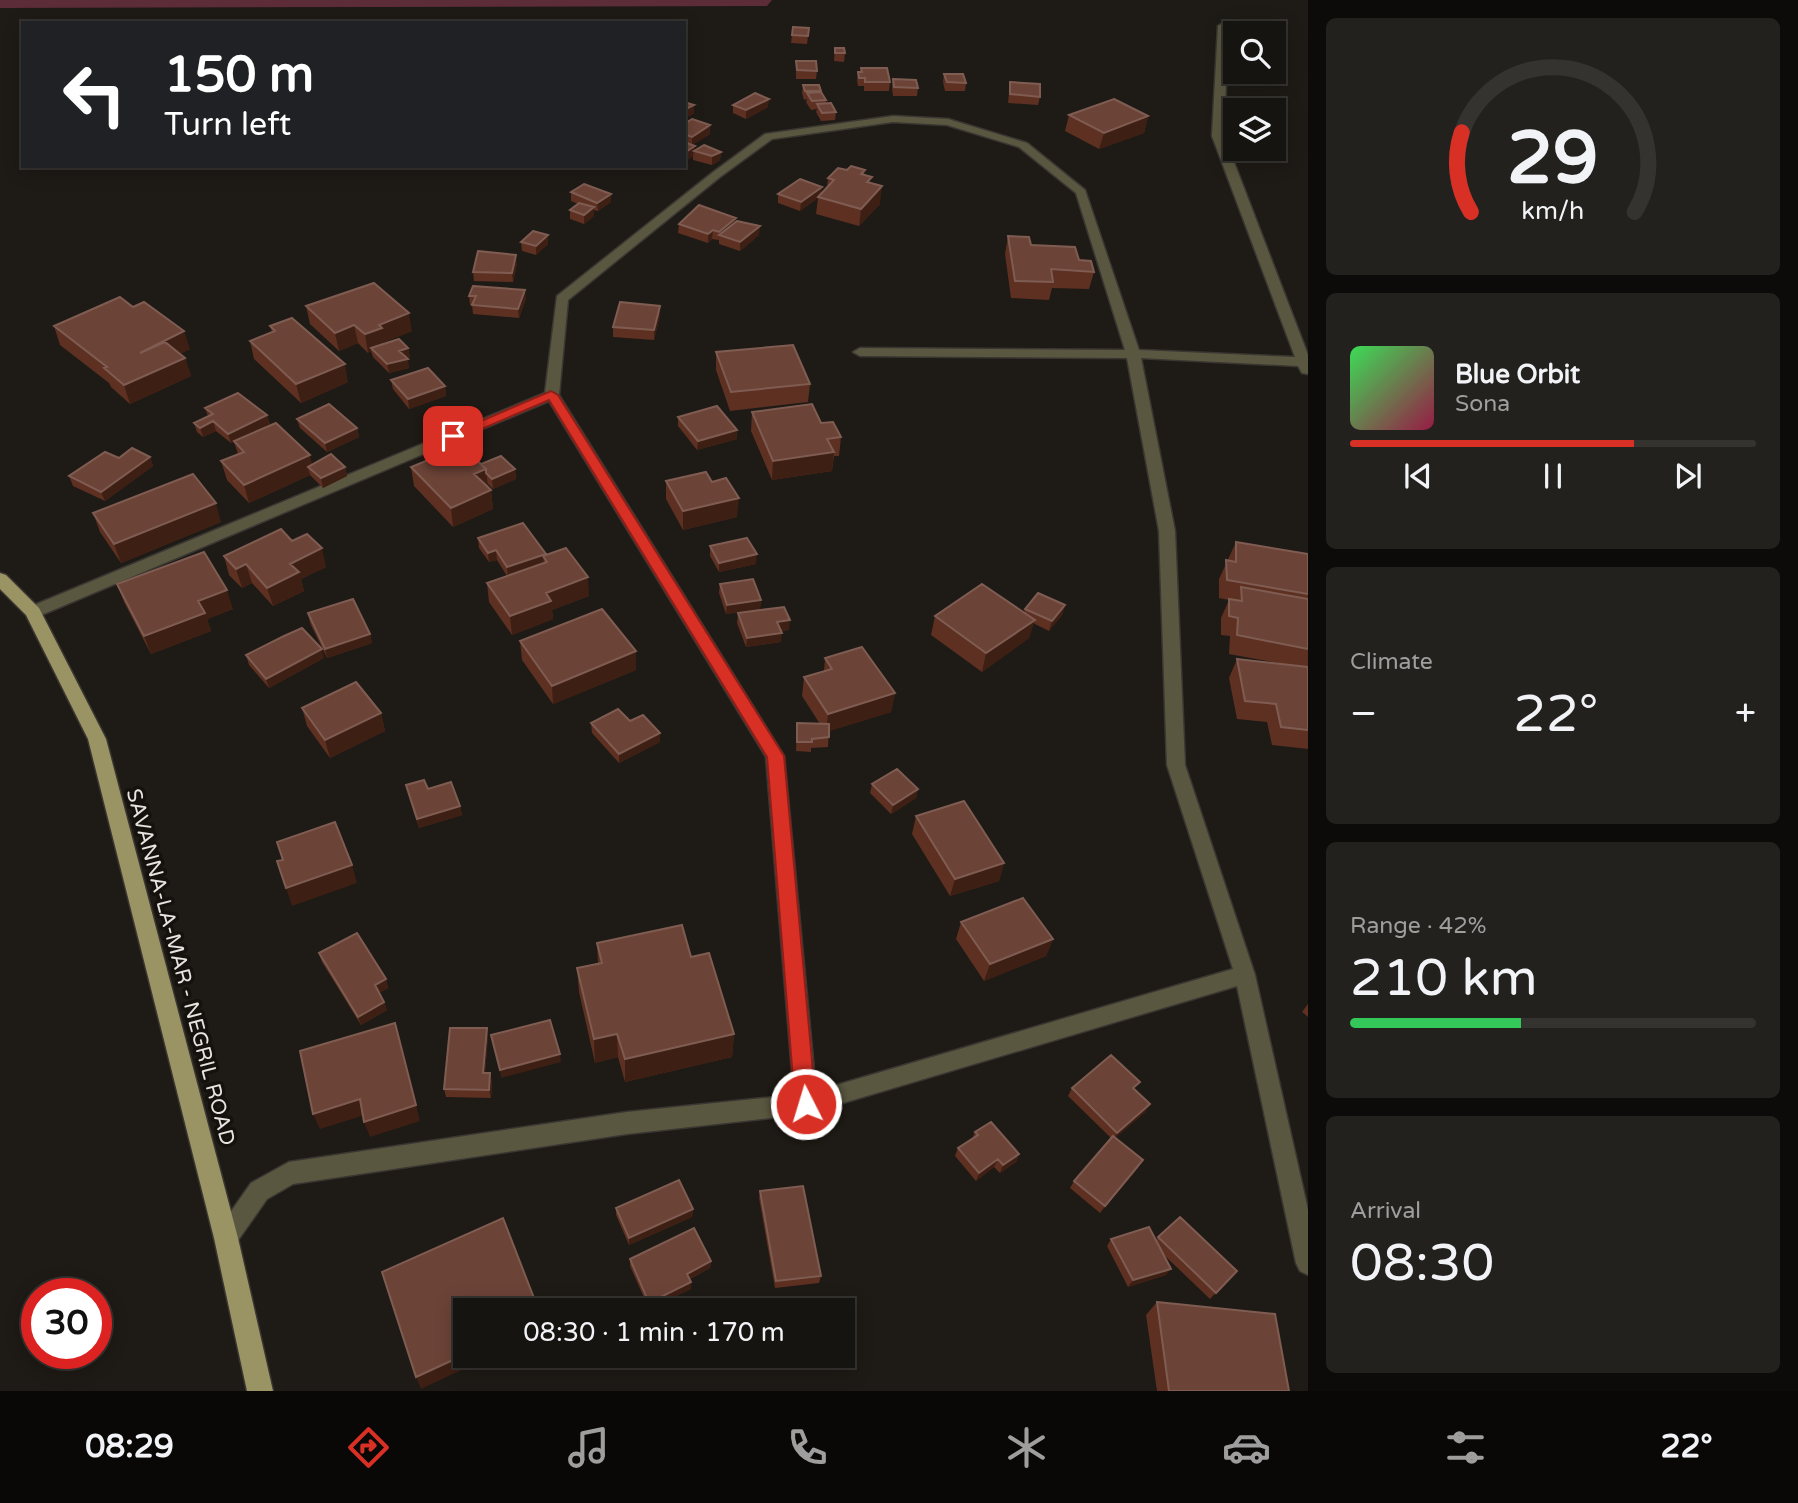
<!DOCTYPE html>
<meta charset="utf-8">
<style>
:root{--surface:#161410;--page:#23211e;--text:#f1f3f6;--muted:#9e9e9f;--line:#353330;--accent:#d93025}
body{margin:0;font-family:"Varela Round",sans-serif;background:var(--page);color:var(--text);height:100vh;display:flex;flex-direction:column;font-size:26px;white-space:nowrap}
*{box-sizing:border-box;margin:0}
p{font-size:23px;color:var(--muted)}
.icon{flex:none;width:38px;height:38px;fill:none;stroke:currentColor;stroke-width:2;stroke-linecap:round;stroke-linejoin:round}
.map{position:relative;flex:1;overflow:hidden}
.sheet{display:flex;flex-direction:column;gap:18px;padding:18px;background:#0c0b09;width:490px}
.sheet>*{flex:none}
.hud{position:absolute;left:21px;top:21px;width:665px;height:147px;border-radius:0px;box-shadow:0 4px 18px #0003,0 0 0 2px var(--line);background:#202124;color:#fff;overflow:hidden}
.tools{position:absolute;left:1223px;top:21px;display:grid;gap:14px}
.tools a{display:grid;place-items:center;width:63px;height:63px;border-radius:0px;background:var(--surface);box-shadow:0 4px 18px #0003,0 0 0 2px var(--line);font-size:35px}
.speed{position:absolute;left:21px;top:1278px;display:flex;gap:14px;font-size:35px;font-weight:700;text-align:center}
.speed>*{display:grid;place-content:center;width:91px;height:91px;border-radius:50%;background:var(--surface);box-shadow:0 4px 18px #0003,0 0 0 2px var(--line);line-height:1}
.speed .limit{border:10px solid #d22;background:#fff;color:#111}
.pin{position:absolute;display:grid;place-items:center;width:60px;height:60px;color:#fff;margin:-30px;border-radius:14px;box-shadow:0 4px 10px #0006}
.me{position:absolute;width:77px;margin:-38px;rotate:355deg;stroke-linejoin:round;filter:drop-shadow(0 0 5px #0008)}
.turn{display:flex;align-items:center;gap:24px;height:147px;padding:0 28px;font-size:32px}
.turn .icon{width:91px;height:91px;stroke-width:2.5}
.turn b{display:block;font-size:49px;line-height:60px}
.big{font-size:52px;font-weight:600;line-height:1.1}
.sheet .card{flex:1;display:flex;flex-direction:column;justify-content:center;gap:10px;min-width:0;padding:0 24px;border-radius:10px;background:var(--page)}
.sheet .dial{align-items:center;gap:0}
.dial svg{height:182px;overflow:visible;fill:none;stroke:var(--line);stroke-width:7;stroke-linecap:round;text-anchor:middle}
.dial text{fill:var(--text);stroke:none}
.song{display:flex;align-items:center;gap:21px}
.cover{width:84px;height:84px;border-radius:10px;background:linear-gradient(135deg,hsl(130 70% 55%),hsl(340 70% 35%))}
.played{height:7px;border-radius:4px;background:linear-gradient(90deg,var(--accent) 70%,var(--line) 70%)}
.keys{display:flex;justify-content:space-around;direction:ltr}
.heat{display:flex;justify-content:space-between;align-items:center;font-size:38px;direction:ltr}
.charge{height:10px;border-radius:5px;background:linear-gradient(90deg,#34c759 42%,var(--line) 0)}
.trip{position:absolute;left:453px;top:1298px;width:402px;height:70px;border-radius:0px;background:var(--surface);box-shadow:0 4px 18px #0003,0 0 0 2px var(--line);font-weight:600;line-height:70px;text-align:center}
.tab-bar{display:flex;height:112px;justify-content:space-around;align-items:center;background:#090806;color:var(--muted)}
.tab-bar .icon{width:49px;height:49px}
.tab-bar .active{color:var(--accent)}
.tab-bar b{font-size:32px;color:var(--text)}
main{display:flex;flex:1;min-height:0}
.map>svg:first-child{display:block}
.green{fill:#5c2c39}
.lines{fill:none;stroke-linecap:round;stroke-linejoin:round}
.minor-casing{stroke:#3a3632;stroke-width:3}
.primary-casing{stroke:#3a3632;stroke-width:3}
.minor{fill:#5a5740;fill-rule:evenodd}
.primary{fill:#9a9464;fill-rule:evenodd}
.wall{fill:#5d3022}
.shaded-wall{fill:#3e1f14}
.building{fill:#6c4337;stroke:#7f5c52;stroke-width:2}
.route{fill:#d93025;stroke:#8d1f18;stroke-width:2}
.labels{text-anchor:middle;stroke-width:7;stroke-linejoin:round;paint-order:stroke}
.street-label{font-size:21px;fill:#e7e4e1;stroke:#15110d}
</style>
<main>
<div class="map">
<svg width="1308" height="1391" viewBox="0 0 1308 1391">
<rect width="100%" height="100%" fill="#1e1a15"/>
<!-- green -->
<path class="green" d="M0 0H772L767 6 0 8Z"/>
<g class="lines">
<!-- minor casing -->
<g class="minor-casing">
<path id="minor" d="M1223 23 1228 26 1224 136 1308 355V374L1302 373 1298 366 1141 358 1175 531 1185 765 1255 975 1308 1210V1275L1300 1271 1296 1263 1237 986 806 1114 627 1134 293 1184 267 1199 234 1246 226 1250 218 1246 214 1238 218 1230 251 1183 289 1162 627 1112 794 1095 766 757 549 401 39 616H27L25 612 27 608 545 393 557 296 712 173 765 134 893 116 948 119 1027 143 1085 190 1139 350 1295 357 1212 136 1218 26ZM893 122 947 125 1019 147 1076 193 1125 350 860 348 853 352 860 356 1127 358 1159 531 1167 765 1233 969 816 1091 784 756 559 395 568 300 720 177 772 139Z"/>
</g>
<!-- primary casing -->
<g class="primary-casing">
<path id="primary" d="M0 573 6 575 39 608 106 739 238 1238 273 1391H247L214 1238 88 739 26 615 0 589Z"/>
</g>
<!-- minor -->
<use href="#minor" class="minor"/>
<!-- primary -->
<use href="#primary" class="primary"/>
</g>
<!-- wall -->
<path class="wall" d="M809 28 807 44 791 43 792 35Z
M835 48 845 53 844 62 834 61Z
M796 61 817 71 816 79H796Z
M861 68 890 82 889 91H864V86H858L857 80 858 72H860Z
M944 74 966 83 965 91H945L943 82Z
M893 79 918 88 917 96H893L892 88Z
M1010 82 1040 97 1038 105 1008 103Z
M803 85 821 91 826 100V103L836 112 835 120 821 121 816 112 817 109 811 110 806 102 807 99 804 100 802 93Z
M733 105 768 107 746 119 733 113Z
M1069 115 1148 116 1144 133 1099 149 1065 131Z
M684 124 710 125V134L692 145 695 151 721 152 720 160 712 165 693 160V156L684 162Z
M847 170H865L864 175 871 183 880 204 859 226 816 214 818 198 800 211 778 203V194L821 193 827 188 828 178Z
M571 192 611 194V202L598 211 594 210V216L584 224 570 219V210L578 204 571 201Z
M736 222 759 235 740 251 719 244V240L712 239 708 243 678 233 679 224Z
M1008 236 1079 260 1094 272 1089 289 1052 288 1049 300 1011 298 1005 254Z
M521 242 548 244 536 255 522 251Z
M517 264 513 282 474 281 473 272Z
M469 296 526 299 519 318 473 314 472 305H470Z
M306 306 412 331 384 342V344L408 348 410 357 407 358 409 368 389 373 373 357 371 351 368 353 358 343 339 351 310 324Z
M660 306V315L654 340 613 337V327Z
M54 326 190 349 180 354 185 358 191 376 130 404 111 387 109 383 60 345Z
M270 326 348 382 301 403 254 359 250 341 272 332Z
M716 352 810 384 808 402 730 411 716 370Z
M391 380 445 386 446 396 409 409 393 389Z
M205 408 267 415 270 425 246 436 312 465 345 467 347 476 323 488 310 475 249 503 227 480 221 461 238 454 234 442 231 443 216 431 203 437 197 432 194 423 208 416Z
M752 412 821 423 841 437 839 456H834L832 471 772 480 751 431Z
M678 417 737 439 697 450 678 426Z
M297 419 357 428 359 437 327 452 300 428Z
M150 457 153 466 105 501 73 486 69 476 119 458Z
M481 464 515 469 516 479 493 489 487 483 488 487 491 490 493 509 453 527 414 486 411 467Z
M666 481 737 517 683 530 666 499Z
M93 513 221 522 121 563 100 532Z
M478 538 546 556 589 596 552 610 553 619 512 635 489 602 487 583 507 576 497 560 489 562 479 548Z
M292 541 326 567 301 579 304 591 273 606 252 583 242 588 229 575 224 556Z
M1236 542 1308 554V749L1272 745 1267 722 1237 719 1229 678 1237 659 1283 664 1229 654 1230 636 1221 635V618L1229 600 1219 598V579Z
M710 546 756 564 719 572 710 556Z
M117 584 233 609 207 619 211 631 151 654 124 602Z
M720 584 761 600 760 609 726 614 719 593Z
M1065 605 1062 615 1049 631 1033 623 1029 638 982 672 931 635 935 616 1024 613 1025 609Z
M308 613 370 634 372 643 327 658 310 623Z
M738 613 789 630 781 631V642L746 647 737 623Z
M520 641 636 670 553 704 522 660Z
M246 655 324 658 269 688 249 665Z
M825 658 895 693 891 712 829 731 828 747 811 748V752L796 751 797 723 820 724 802 696 804 677 824 671Z
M302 708 381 713 385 731 330 758 307 726Z
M630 721 660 733V742L619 763 592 733 591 723Z
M872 784 918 789 916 798 891 814 870 793Z
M406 785 428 789 460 806 462 815 419 828Z
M916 816 1004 863 999 881 950 896 912 834Z
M961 922 1053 939 1046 956 984 981 956 939Z
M597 943 691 957 734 1034 732 1057 625 1082 618 1057 595 1063 579 992 577 968 598 963Z
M319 953 386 979 388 988 379 993 384 1002 387 1010 361 1025 322 962Z
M1308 1004V1017L1302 1012Z
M488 1036 485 1073 492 1081 491 1098 446 1097 444 1089Z
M1072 1088 1135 1091 1150 1104 1145 1112 1115 1138 1138 1168 1100 1213 1070 1188 1074 1181 1111 1138 1068 1096Z
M975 1132 1019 1154 1016 1162 1000 1173 994 1167 976 1181 955 1156 958 1148 972 1139Z
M760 1191 821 1276 819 1283 775 1288 759 1198Z
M616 1208 693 1209 692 1217 629 1245 616 1215Z
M1158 1237 1237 1271 1210 1299 1164 1255 1166 1275 1128 1287 1107 1246 1111 1239 1156 1240Z
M630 1259 711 1261 710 1268 690 1279 691 1282V1289L649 1309 630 1266Z
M1157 1302 1289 1391H1157L1146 1315Z"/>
<!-- shaded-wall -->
<path class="shaded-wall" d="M769 99 768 107 746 119V110Z
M694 105V114L684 119V110Z
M1148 116 1144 133 1099 149 1104 133Z
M710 125V134L692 145V137Z
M695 146 693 156 684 162V153Z
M721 152 720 160 712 165V156Z
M882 186 880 204 859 226 861 209Z
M822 187 821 196 800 211 801 202Z
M611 194V202L598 211 597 203Z
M594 207V216L584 224V215Z
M736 218V227L719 235 718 241 719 232Z
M760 226 759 235 740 251V242Z
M713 230 712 239 708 243V234Z
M548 235V244L536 255V246Z
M516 255 517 264 513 282 512 273Z
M525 290 526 299 519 318 518 309Z
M660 306V315L654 340V330Z
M409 313 412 331 384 342 385 346 371 348V351L368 353 365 334 379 325Z
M354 325 358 343 339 351 335 333Z
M184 331 190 349 146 371 140 353Z
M408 348 410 357 401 361 399 351Z
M185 358 191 376 130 404 124 385Z
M408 359 409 368 389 373 387 364Z
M345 364 348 382 301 403 296 384Z
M445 386 446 396 409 409 408 399Z
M267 415 270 425 231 443 228 434Z
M213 421 216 431 203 437 200 428Z
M357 428 359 437 327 452 325 443Z
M737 430V439L697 450 698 441Z
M834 452 832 471 772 480 773 461Z
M310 455 314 472 308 467 310 475 249 503 244 485Z
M150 457 153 466 105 501 101 492Z
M345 467 347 476 323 488 321 478Z
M486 469 488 487 474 474Z
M515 469 516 479 493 489 492 479Z
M491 490 493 509 453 527 451 508Z
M739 498 737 517 683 530V511Z
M216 503 221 522 121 563 114 544Z
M322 548 326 567 301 579 304 591 273 606 267 588 290 564Z
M496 550 497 560 489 562 488 553Z
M546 554V561L543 556 544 564 508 577 507 567Z
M757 554 756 564 719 572V563Z
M246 564 252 583 242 588 236 569Z
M588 577 589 596 552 610 553 619 512 635 510 616 546 593Z
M227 590 233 609 207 619 211 631 151 654 144 636 198 601Z
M761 600 760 609 726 614 727 605Z
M1065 605 1062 615 1049 631 1052 621Z
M790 620 789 630 777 631V622Z
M1035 620 1029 638 982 672 986 653Z
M782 633 781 642 746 647 747 638Z
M370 634 372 643 327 658 325 649Z
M322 649 324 658 269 688 266 679Z
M636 651V670L553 704 552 686Z
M895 693 891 712 826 732 828 714Z
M381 713 385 731 330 758 325 740Z
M660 733V742L619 763V754Z
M918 789 916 798 891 814 893 805Z
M460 806 462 815 419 828 417 819Z
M1004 863 999 881 950 896 955 879Z
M352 865 357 883 292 906 286 888Z
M1053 939 1046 956 984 981 990 964Z
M386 979 388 988 377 994 375 985Z
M384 1002 387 1010 361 1025 358 1017Z
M395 1023 420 1121 370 1137 364 1122Z
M487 1028 488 1036 484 1081 483 1073Z
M617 1034 618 1057 595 1063 594 1039Z
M734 1034 732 1057 625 1082V1059Z
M560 1054 561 1062 501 1078 500 1070Z
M490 1073 492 1081 491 1098 489 1090Z
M360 1099 365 1115 320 1129 313 1114Z
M1150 1104 1145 1112 1113 1140 1117 1133Z
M1019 1154 1016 1162 1000 1173 1003 1165Z
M998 1159 994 1167 976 1181 979 1173Z
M1143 1160 1138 1168 1100 1213 1105 1206Z
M693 1209 692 1217 629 1245V1238Z
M711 1261 710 1268 687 1280V1274Z
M1171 1269 1166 1275 1128 1287 1133 1280Z
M691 1282V1289L649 1309V1303Z
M466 1354V1356H491L421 1389 416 1377Z"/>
<!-- building -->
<path class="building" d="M793 27 809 28 808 36 792 35Z
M835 48H844L845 53H835Z
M796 61H816L817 71 797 70Z
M861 68H887L890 82H865V78H859L858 72H862Z
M944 74H963L966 83 947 82Z
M893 79 916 80 918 88 894 87Z
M1010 82 1040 84V97L1010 94Z
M803 85H819L821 91H805Z
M821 92 826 100 812 101 807 93Z
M755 93 769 99 746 110 733 105Z
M1114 99 1148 116 1104 133 1069 115Z
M684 102 694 105 684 110Z
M831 103 836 112 822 113 817 104Z
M692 119 710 125 692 137 684 134V124Z
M684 142 695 146 684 153Z
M704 145 721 152 712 156 694 151Z
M851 166 865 170 861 174 872 177 867 182 882 186 861 209 818 197 834 180 828 178 838 168 847 170Z
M800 179 822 187 801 202 778 194Z
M584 184 611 194 597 203 571 192Z
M579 203 594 207 584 215 570 210Z
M699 205 736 218 719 232 713 230 708 234 679 224Z
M737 221 760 226 740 242 719 235Z
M533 231 548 235 536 246 521 242Z
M1008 236 1029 237 1031 245 1075 247 1079 260 1091 261 1094 272 1051 269 1053 282 1015 281Z
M478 251 516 255 512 273 473 272Z
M374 283 409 313 379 325 382 328 365 334 354 325 335 333 306 306Z
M473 286 525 290 518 309 472 305 476 296H469Z
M120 297 133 307 144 302 184 331 140 353 165 342 185 358 124 385 104 368 107 367 54 326Z
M620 302 660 306 654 330 613 327Z
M292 318 345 364 296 384 250 341 275 331 270 326Z
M399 339 408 348 399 351 408 359 387 364 371 348Z
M793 345 810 384 731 392 716 352Z
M428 368 445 386 408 399 391 380Z
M238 393 267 415 228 434 213 421 200 428 194 423 213 414 205 408Z
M329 404 357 428 325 443 297 419Z
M812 404 821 423 833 422 841 437 827 439 834 452 773 461 752 412Z
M717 406 737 430 698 441 678 417Z
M276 423 310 455 244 485 221 461 244 452 234 441Z
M462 446 486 469 474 474 491 490 451 508 411 467Z
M132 448 150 457 101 492 69 476 105 452 119 458Z
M331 454 345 467 321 478 308 467Z
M501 456 515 469 492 479 486 473V469L481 464Z
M706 472 712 482 726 478 739 498 683 511 666 481Z
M193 474 216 503 114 544 93 513Z
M523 523 546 554 507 567 496 550 488 553 478 538Z
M281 529 292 541 307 534 322 548 290 564 299 572 267 588 246 564 236 569 224 556Z
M747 538 757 554 719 563 710 546Z
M1236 542 1308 554V594L1227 580 1226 560 1236 562Z
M566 548 588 577 546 593 551 601 510 616 487 583 547 562 543 556Z
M204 552 227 590 198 601 205 613 144 636 117 584Z
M753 579 761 600 727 605 720 584Z
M982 584 1035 620 986 653 935 616Z
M1241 587 1308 599V649L1237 635 1238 618 1229 616V599L1242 601Z
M1038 593 1065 605 1052 621 1025 609Z
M353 599 370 634 325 649 308 613Z
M784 607 790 620 777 622 782 633 747 638 738 613Z
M602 609 636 651 552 686 520 641Z
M302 628 322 649 266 679 246 655 284 636Z
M862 647 895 693 828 714 804 677 832 669 825 658Z
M1237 659 1308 667V730L1281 727 1276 704 1245 701Z
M356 682 381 713 325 740 302 708Z
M618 709 630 721 643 715 660 733 619 754 591 723Z
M797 723 829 724V737L812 739V742H797Z
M897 769 918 789 893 805 872 784Z
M424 780 428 789 451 782 460 806 417 819 406 785Z
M964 801 1004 863 955 879 916 816Z
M335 822 352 865 286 888 277 861 283 860 277 842Z
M1023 898 1053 939 990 964 961 922Z
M682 925 691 957 709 953 734 1034 625 1059 617 1034 594 1039 577 968 602 963 597 943Z
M357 933 386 979 375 985 384 1002 358 1017 319 953Z
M550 1020 560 1054 500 1070 491 1035Z
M395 1023 416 1105 364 1122 360 1099 313 1114 300 1051Z
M450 1028H487L483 1073H490L489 1090 444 1089Z
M1111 1055 1140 1082 1133 1088 1150 1104 1117 1133 1072 1088Z
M991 1122 1019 1154 1003 1165 998 1159 979 1173 958 1148 978 1135 975 1132Z
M1113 1136 1143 1160 1105 1206 1074 1181Z
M679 1180 693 1209 629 1238 616 1208Z
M803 1186 821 1276 776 1281 760 1191Z
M1180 1217 1237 1271 1216 1293 1158 1237Z
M503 1218 539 1311H466V1354L416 1377 382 1272Z
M1149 1227 1171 1269 1133 1280 1111 1239Z
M694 1228 711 1261 687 1274 691 1282 649 1303 630 1259Z
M1157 1302 1275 1314 1289 1391H1169Z"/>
<!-- route -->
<path class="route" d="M551 391 558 395 784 756 816 1104 813 1111 806 1114 798 1111 795 1104 767 757 549 400 458 439 453 440 446 436Z"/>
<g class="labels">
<!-- street labels -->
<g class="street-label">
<text transform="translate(181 967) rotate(75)" y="7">SAVANNA-LA-MAR - NEGRIL ROAD</text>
</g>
</g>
</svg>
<div class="tools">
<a><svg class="icon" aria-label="search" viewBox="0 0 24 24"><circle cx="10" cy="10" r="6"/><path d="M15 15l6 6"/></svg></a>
<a><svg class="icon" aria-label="layers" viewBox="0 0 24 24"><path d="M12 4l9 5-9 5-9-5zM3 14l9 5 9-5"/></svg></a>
</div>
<div class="speed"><div class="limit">30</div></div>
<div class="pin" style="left:453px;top:436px;background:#d93025"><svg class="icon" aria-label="arrive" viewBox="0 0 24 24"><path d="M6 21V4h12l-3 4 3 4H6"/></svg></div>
<svg class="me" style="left:806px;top:1104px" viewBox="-20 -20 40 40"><circle r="17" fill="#d93025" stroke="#fff" stroke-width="3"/><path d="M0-11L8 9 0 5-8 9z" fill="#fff"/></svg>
<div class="trip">08:30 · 1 min · 170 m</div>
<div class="hud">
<div class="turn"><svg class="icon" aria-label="left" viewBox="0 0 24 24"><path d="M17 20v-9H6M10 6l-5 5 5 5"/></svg><div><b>150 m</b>Turn left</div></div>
</div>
</div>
<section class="sheet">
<div class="card dial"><svg viewBox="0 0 100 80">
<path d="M14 69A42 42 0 1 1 86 69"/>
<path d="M14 69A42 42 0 0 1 10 34" stroke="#d93025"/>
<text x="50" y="56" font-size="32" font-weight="700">29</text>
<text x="50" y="72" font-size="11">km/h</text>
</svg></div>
<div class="card">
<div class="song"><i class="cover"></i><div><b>Blue Orbit</b><p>Sona</p></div></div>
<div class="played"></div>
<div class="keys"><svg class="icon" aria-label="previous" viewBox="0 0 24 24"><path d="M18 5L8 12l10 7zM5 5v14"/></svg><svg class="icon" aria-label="pause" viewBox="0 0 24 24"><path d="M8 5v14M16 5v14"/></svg><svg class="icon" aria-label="next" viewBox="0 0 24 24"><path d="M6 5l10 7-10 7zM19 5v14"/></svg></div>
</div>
<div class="card"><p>Climate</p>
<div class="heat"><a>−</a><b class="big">22°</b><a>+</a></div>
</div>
<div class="card"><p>Range · 42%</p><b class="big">210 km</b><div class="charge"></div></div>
<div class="card"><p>Arrival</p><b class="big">08:30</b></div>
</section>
</main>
<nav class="tab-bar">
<b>08:29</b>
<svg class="icon active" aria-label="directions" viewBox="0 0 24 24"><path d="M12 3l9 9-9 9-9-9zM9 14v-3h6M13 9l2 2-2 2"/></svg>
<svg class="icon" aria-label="music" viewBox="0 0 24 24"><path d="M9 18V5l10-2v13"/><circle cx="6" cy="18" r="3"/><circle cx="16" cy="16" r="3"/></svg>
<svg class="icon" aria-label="phone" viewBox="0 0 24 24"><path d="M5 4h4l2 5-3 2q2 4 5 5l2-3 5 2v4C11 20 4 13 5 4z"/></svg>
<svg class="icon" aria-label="climate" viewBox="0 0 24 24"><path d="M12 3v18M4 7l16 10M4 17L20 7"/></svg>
<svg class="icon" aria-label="car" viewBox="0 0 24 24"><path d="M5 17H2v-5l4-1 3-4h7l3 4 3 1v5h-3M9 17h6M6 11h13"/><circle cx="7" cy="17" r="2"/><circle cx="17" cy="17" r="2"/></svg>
<svg class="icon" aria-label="filters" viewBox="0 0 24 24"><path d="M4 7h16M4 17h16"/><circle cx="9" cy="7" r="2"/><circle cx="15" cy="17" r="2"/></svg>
<b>22°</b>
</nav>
